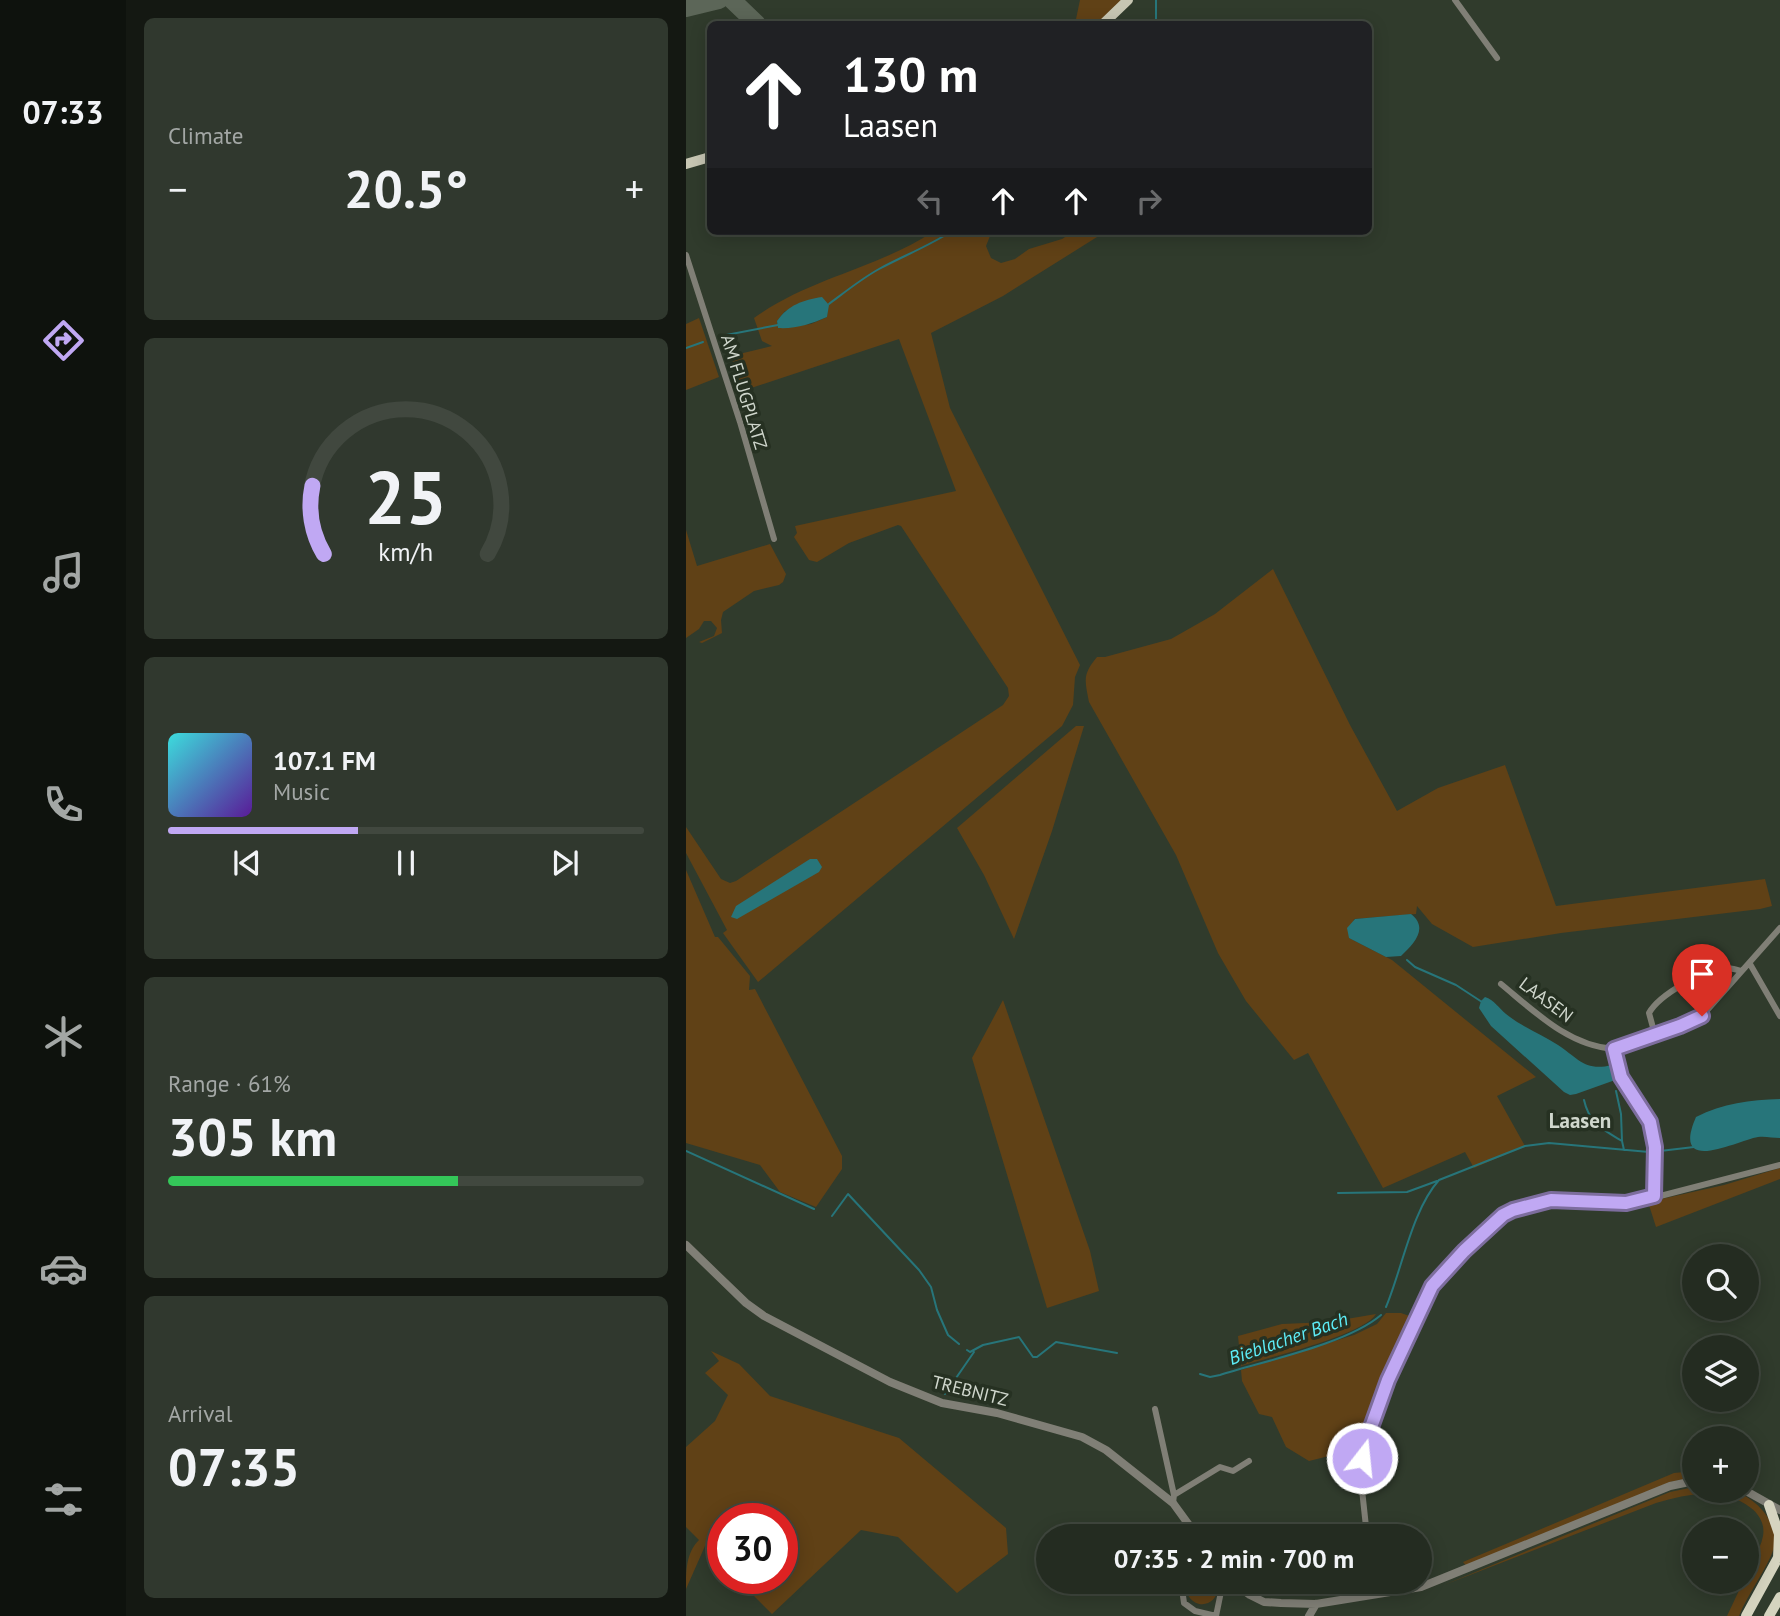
<!DOCTYPE html>
<meta charset="utf-8">
<style>
:root{--surface:#242c21;--page:#30382e;--text:#f1f3f6;--muted:#a3a7a5;--line:#41483f;--accent:#c0a8f3}
body{margin:0;font-family:"PT Sans",sans-serif;background:var(--page);color:var(--text);height:100vh;display:flex;flex-direction:column;font-size:26px;white-space:nowrap}
*{box-sizing:border-box;margin:0}
p{font-size:23px;color:var(--muted)}
.icon{flex:none;width:38px;height:38px;fill:none;stroke:currentColor;stroke-width:2;stroke-linecap:round;stroke-linejoin:round}
.map{position:relative;flex:1;overflow:hidden}
.side{display:flex;flex-direction:column;gap:18px;padding:18px;background:#141812;width:560px}
.side>*{flex:none}
.guide{position:absolute;left:21px;top:21px;width:665px;height:214px;border-radius:10px;box-shadow:0 4px 18px #0003,0 0 0 2px var(--line);background:#202124;color:#fff;overflow:hidden}
.tools{position:absolute;left:996px;top:1244px;display:grid;gap:14px}
.tools a{display:grid;place-items:center;width:77px;height:77px;border-radius:50%;background:var(--surface);box-shadow:0 4px 18px #0003,0 0 0 2px var(--line);font-size:35px}
.speed{position:absolute;left:21px;top:1503px;display:flex;gap:14px;font-size:35px;font-weight:700;text-align:center}
.speed>*{display:grid;place-content:center;width:91px;height:91px;border-radius:50%;background:var(--surface);box-shadow:0 4px 18px #0003,0 0 0 2px var(--line);line-height:1}
.speed .limit{border:10px solid #d22;background:#fff;color:#111}
.pin{position:absolute;display:grid;place-items:center;width:60px;height:60px;color:#fff;margin:-72px -30px;border-radius:50% 50% 50% 0;rotate:-45deg;box-shadow:0 0 7px #0007}
.pin .icon{rotate:45deg}
.me{position:absolute;width:77px;margin:-38px;rotate:16deg;stroke-linejoin:round;filter:drop-shadow(0 0 5px #0008)}
.turn{display:flex;align-items:center;gap:24px;height:147px;padding:0 21px;font-size:32px}
.turn .icon{width:91px;height:91px;stroke-width:2.5}
.turn b{display:block;font-size:49px;line-height:60px}
.lanes{display:flex;align-items:center;height:66px;padding:0 21px;background:#0003;justify-content:center;gap:35px;direction:ltr}
.lanes .off{opacity:.35}
.big{font-size:52px;font-weight:700;line-height:1.1}
.side .tile{flex:1;display:flex;flex-direction:column;justify-content:center;gap:10px;min-width:0;padding:0 24px;border-radius:10px;background:var(--page)}
.side .dial{align-items:center;gap:0}
.dial svg{height:182px;overflow:visible;fill:none;stroke:var(--line);stroke-width:7;stroke-linecap:round;text-anchor:middle}
.dial text{fill:var(--text);stroke:none}
.song{display:flex;align-items:center;gap:21px}
.cover{width:84px;height:84px;border-radius:10px;background:linear-gradient(135deg,hsl(180 70% 55%),hsl(270 70% 35%))}
.played{height:7px;border-radius:4px;background:linear-gradient(90deg,var(--accent) 40%,var(--line) 40%)}
.keys{display:flex;justify-content:space-around;direction:ltr}
.heat{display:flex;justify-content:space-between;align-items:center;font-size:38px;direction:ltr}
.charge{height:10px;border-radius:5px;background:linear-gradient(90deg,#34c759 61%,var(--line) 0)}
.trip{position:absolute;left:350px;top:1524px;width:396px;height:70px;border-radius:35px;background:var(--surface);box-shadow:0 4px 18px #0003,0 0 0 2px var(--line);font-weight:700;line-height:70px;text-align:center}
main{display:flex;flex:1;min-height:0}
.tab-bar{display:flex;flex-direction:column;width:126px;justify-content:space-around;align-items:center;background:#0e120d;color:var(--muted)}
.tab-bar .icon{width:49px;height:49px}
.tab-bar .current{color:var(--accent)}
.tab-bar b{font-size:32px;color:var(--text)}
.map>svg:first-child{display:block}
.green{fill:#604116;fill-rule:evenodd}
.water{fill:#27757a}
.lines{fill:none;stroke-linecap:round;stroke-linejoin:round}
.stream{stroke:#27757a;stroke-width:2}
.taxiway{stroke:#5c6658;stroke-width:18}
.minor{stroke:#807f76;stroke-width:6}
.tertiary{stroke:#807f76;stroke-width:8}
.primary{stroke:#c7c6b3;stroke-width:10}
.trunk{stroke:#d5d4bf;stroke-width:10}
.route-casing{stroke:#7d6d9e;stroke-width:18}
.route{stroke:#c0a8f3;stroke-width:12}
.labels{text-anchor:middle;stroke-width:7;stroke-linejoin:round;paint-order:stroke}
.street-label{font-size:18px;fill:#d0d7cd;stroke:#263122}
.water-label{font-size:19px;font-style:italic;fill:#5dedf7;stroke:#263122}
.quarter-label{font-size:21px;font-weight:bold;fill:#d0d7cd;stroke:#263122}
</style>
<main>
<nav class="tab-bar">
<b>07:33</b>
<svg class="icon current" aria-label="directions" viewBox="0 0 24 24"><path d="M12 3l9 9-9 9-9-9zM9 14v-3h6M13 9l2 2-2 2"/></svg>
<svg class="icon" aria-label="music" viewBox="0 0 24 24"><path d="M9 18V5l10-2v13"/><circle cx="6" cy="18" r="3"/><circle cx="16" cy="16" r="3"/></svg>
<svg class="icon" aria-label="phone" viewBox="0 0 24 24"><path d="M5 4h4l2 5-3 2q2 4 5 5l2-3 5 2v4C11 20 4 13 5 4z"/></svg>
<svg class="icon" aria-label="climate" viewBox="0 0 24 24"><path d="M12 3v18M4 7l16 10M4 17L20 7"/></svg>
<svg class="icon" aria-label="car" viewBox="0 0 24 24"><path d="M5 17H2v-5l4-1 3-4h7l3 4 3 1v5h-3M9 17h6M6 11h13"/><circle cx="7" cy="17" r="2"/><circle cx="17" cy="17" r="2"/></svg>
<svg class="icon" aria-label="filters" viewBox="0 0 24 24"><path d="M4 7h16M4 17h16"/><circle cx="9" cy="7" r="2"/><circle cx="15" cy="17" r="2"/></svg>
</nav>
<section class="side">
<div class="tile"><p>Climate</p>
<div class="heat"><a>−</a><b class="big">20.5°</b><a>+</a></div>
</div>
<div class="tile dial"><svg viewBox="0 0 100 80">
<path d="M14 69A42 42 0 1 1 86 69"/>
<path d="M14 69A42 42 0 0 1 9 39" stroke="#c0a8f3"/>
<text x="50" y="56" font-size="32" font-weight="700">25</text>
<text x="50" y="72" font-size="11">km/h</text>
</svg></div>
<div class="tile">
<div class="song"><i class="cover"></i><div><b>107.1 FM</b><p>Music</p></div></div>
<div class="played"></div>
<div class="keys"><svg class="icon" aria-label="previous" viewBox="0 0 24 24"><path d="M18 5L8 12l10 7zM5 5v14"/></svg><svg class="icon" aria-label="pause" viewBox="0 0 24 24"><path d="M8 5v14M16 5v14"/></svg><svg class="icon" aria-label="next" viewBox="0 0 24 24"><path d="M6 5l10 7-10 7zM19 5v14"/></svg></div>
</div>
<div class="tile"><p>Range · 61%</p><b class="big">305 km</b><div class="charge"></div></div>
<div class="tile"><p>Arrival</p><b class="big">07:35</b></div>
</section>
<div class="map">
<svg width="1094" height="1616" viewBox="0 0 1094 1616">
<rect width="100%" height="100%" fill="#303b2c"/>
<!-- green -->
<path class="green" d="M394 0H436L410 24H389Z
M248 231H306L300 246 305 258 315 263 329 259 343 249 376 239 389 231 419 232 317 296 245 333 264 408 394 665 389 677 387 705 376 726 72 982 37 933 41 930 0 853V827L35 879 44 883 50 881 317 705 323 696 322 688 215 526 212 525 163 543 131 562 123 560 108 537 111 533 109 526 270 491 213 339 56 391 45 356 86 346 76 341 68 318C125 277 191 269 248 231ZM142 305 141 317 125 324 92 328 91 321 99 311Z
M13 318 33 377 0 390V324Z
M0 530 11 566 84 544 100 574 97 582 93 585 68 591 37 612 35 620 36 633 16 643 13 642 28 636 31 628 25 621H18L13 629 0 638Z
M587 569 664 725 711 811 752 788 819 765 870 906 1079 879 1086 906 1074 909 875 933 787 947 746 924 731 906 730 914 668 919 663 938 706 960 850 1077 811 1096 839 1146 788 1168 779 1152 697 1188 622 1053 608 1060 560 1001 532 953 490 855 403 702C399 680 396 675 411 657H419L485 639 529 614Z
M390 726H398L366 831 328 939 298 875 271 828Z
M0 870 29 937H32L64 976 63 990 69 989 156 1156V1169L130 1207 94 1192 74 1165 0 1143Z
M317 1000 404 1251 413 1291 361 1308 286 1058Z
M1094 1168V1179L970 1227 962 1202 1038 1185Z
M700 1313H715L729 1318 691 1397 675 1448 623 1461 600 1447 586 1417 573 1414 556 1381 555 1370 668 1335 691 1324Z
M690 1314C678 1335 581 1358 555 1366L552 1336 596 1324 643 1322Z
M25 1351 53 1364 84 1396 213 1438 320 1528 322 1554 271 1593 212 1537 175 1530 86 1614 51 1579 96 1578V1519H37V1564L19 1546 0 1589C0 1571 0 1553 13 1540L0 1527V1447L29 1421 42 1395 19 1373 33 1361Z
M1008 1471V1477L984 1482 781 1567 777 1562 988 1473Z
M1008 1487V1491C1020 1491 1034 1489 1046 1491 1069 1496 1094 1523 1088 1548 1081 1569 1062 1593 1053 1616H1041L1057 1582H1060C1061 1565 1074 1553 1077 1536 1079 1525 1074 1515 1065 1508 1036 1486 1002 1494 970 1503L758 1585 984 1492Z
M498 1582H531C537 1607 502 1616 498 1582Z"/>
<!-- water -->
<path class="water" d="M136 297 143 305 141 317C125 324 110 329 92 328L91 321C102 305 117 300 136 297Z
M124 859H131L136 867 133 872 51 919 45 917 50 906Z
M725 914C743 928 728 944 715 956L700 957 663 938 661 928 669 919Z
M799 997C808 1000 813 1008 820 1014 836 1027 855 1034 872 1045 892 1058 899 1072 926 1065L932 1079 890 1094 884 1095 878 1092 805 1026 793 1008 795 1001Z
M1094 1099V1138C1087 1138 1079 1136 1072 1137 1052 1140 984 1177 1010 1117 1037 1103 1064 1100 1094 1099Z"/>
<g class="lines">
<!-- stream -->
<path class="stream" d="M470 24V0
M143 304C159 292 175 279 193 269 217 256 243 246 266 231
M35 336 92 325
M0 348 17 342
M721 960 729 967 770 985 796 1002
M930 1091 935 1114 936 1141
M898 1100C903 1123 916 1129 936 1141L938 1150
M0 1151 128 1209
M974 1151 1008 1147
M652 1193 721 1192 751 1181
M146 1216 162 1194 233 1270 245 1287 251 1310 262 1335 273 1344
M700 1307C716 1269 726 1210 753 1180L839 1146 863 1143 963 1152
M281 1350 284 1352 297 1345 333 1337 347 1357H351L370 1342 431 1353
M514 1374 524 1377 534 1375C578 1361 661 1344 695 1315
M259 1394 288 1352"/>
<!-- taxiway -->
<path class="taxiway" d="M46 0 71 24
M0 8 33 0"/>
<!-- minor -->
<path class="minor" d="M769 0 811 58
M0 255 54 422 88 539
M1064 964 1094 1016
M815 984C849 1012 883 1046 928 1049
M969 1035 963 1013C973 995 1018 969 1040 968 1045 968 1051 970 1056 971
M968 1196 969 1147 964 1122 935 1077 928 1049 994 1026 1016 1016 1094 928
M469 1409 488 1495 487 1503
M488 1495 534 1467 547 1471 563 1461
M681 1536 674 1471 679 1444 702 1380 746 1286 778 1251 816 1215 827 1210 865 1200 940 1203 955 1201 1094 1165
M495 1582 498 1603 509 1611 530 1616
M678 1595 679 1582
M530 1616 537 1582"/>
<!-- tertiary -->
<path class="tertiary" d="M0 1245 60 1303 78 1316 204 1382 256 1403 311 1413 396 1437 420 1450 487 1503 511 1536
M1060 1491 1094 1510
M547 1582 564 1595 578 1602 595 1603 630 1604 735 1587 984 1486 1008 1481
M623 1616 630 1604"/>
<!-- primary -->
<path class="primary" d="M417 24 442 0
M0 164 24 157"/>
<!-- trunk -->
<path class="trunk" d="M1083 1505 1093 1534 1092 1558
M1060 1616 1094 1554
M1083 1616 1094 1597"/>
</g>
<g class="lines">
<!-- route casing -->
<g class="route-casing">
<path id="route" d="M676 1458 679 1444 702 1380 746 1286 778 1251 817 1215 827 1210 865 1200 940 1203 968 1196 969 1147 964 1122 935 1077 928 1049 994 1026 1016 1016"/>
</g>
<!-- route -->
<use href="#route" class="route"/>
</g>
<g class="labels">
<!-- street labels -->
<g class="street-label">
<text transform="translate(58 392) rotate(73)" y="6">AM FLUGPLATZ</text>
<text transform="translate(860 1000) rotate(37)" y="6">LAASEN</text>
<text transform="translate(284 1391) rotate(14)" y="6">TREBNITZ</text>
</g>
<!-- water labels -->
<g class="water-label">
<text transform="translate(602 1338) rotate(-19)" y="7">Bieblacher Bach</text>
</g>
<!-- quarter labels -->
<g class="quarter-label">
<text x="894" y="1128">Laasen</text>
</g>
</g>
</svg>
<div class="tools">
<a><svg class="icon" aria-label="search" viewBox="0 0 24 24"><circle cx="10" cy="10" r="6"/><path d="M15 15l6 6"/></svg></a>
<a><svg class="icon" aria-label="layers" viewBox="0 0 24 24"><path d="M12 4l9 5-9 5-9-5zM3 14l9 5 9-5"/></svg></a>
<a>+</a>
<a>−</a>
</div>
<div class="speed"><div class="limit">30</div></div>
<div class="pin" style="left:1016px;top:1016px;background:#d93025"><svg class="icon" aria-label="arrive" viewBox="0 0 24 24"><path d="M6 21V4h12l-3 4 3 4H6"/></svg></div>
<svg class="me" style="left:676px;top:1458px" viewBox="-20 -20 40 40"><circle r="17" fill="#c0a8f3" stroke="#fff" stroke-width="3"/><path d="M0-11L8 9 0 5-8 9z" fill="#fff"/></svg>
<div class="trip">07:35 · 2 min · 700 m</div>
<div class="guide">
<div class="turn"><svg class="icon" aria-label="ahead" viewBox="0 0 24 24"><path d="M12 20V5M6 11l6-6 6 6"/></svg><div><b>130 m</b>Laasen</div></div>
<div class="lanes"><svg class="icon off" aria-label="left" viewBox="0 0 24 24"><path d="M17 20v-9H6M10 6l-5 5 5 5"/></svg><svg class="icon" aria-label="ahead" viewBox="0 0 24 24"><path d="M12 20V5M6 11l6-6 6 6"/></svg><svg class="icon" aria-label="ahead" viewBox="0 0 24 24"><path d="M12 20V5M6 11l6-6 6 6"/></svg><svg class="icon off" aria-label="right" viewBox="0 0 24 24"><path d="M7 20v-9h11M14 6l5 5-5 5"/></svg></div>
</div>
</div>
</main>
